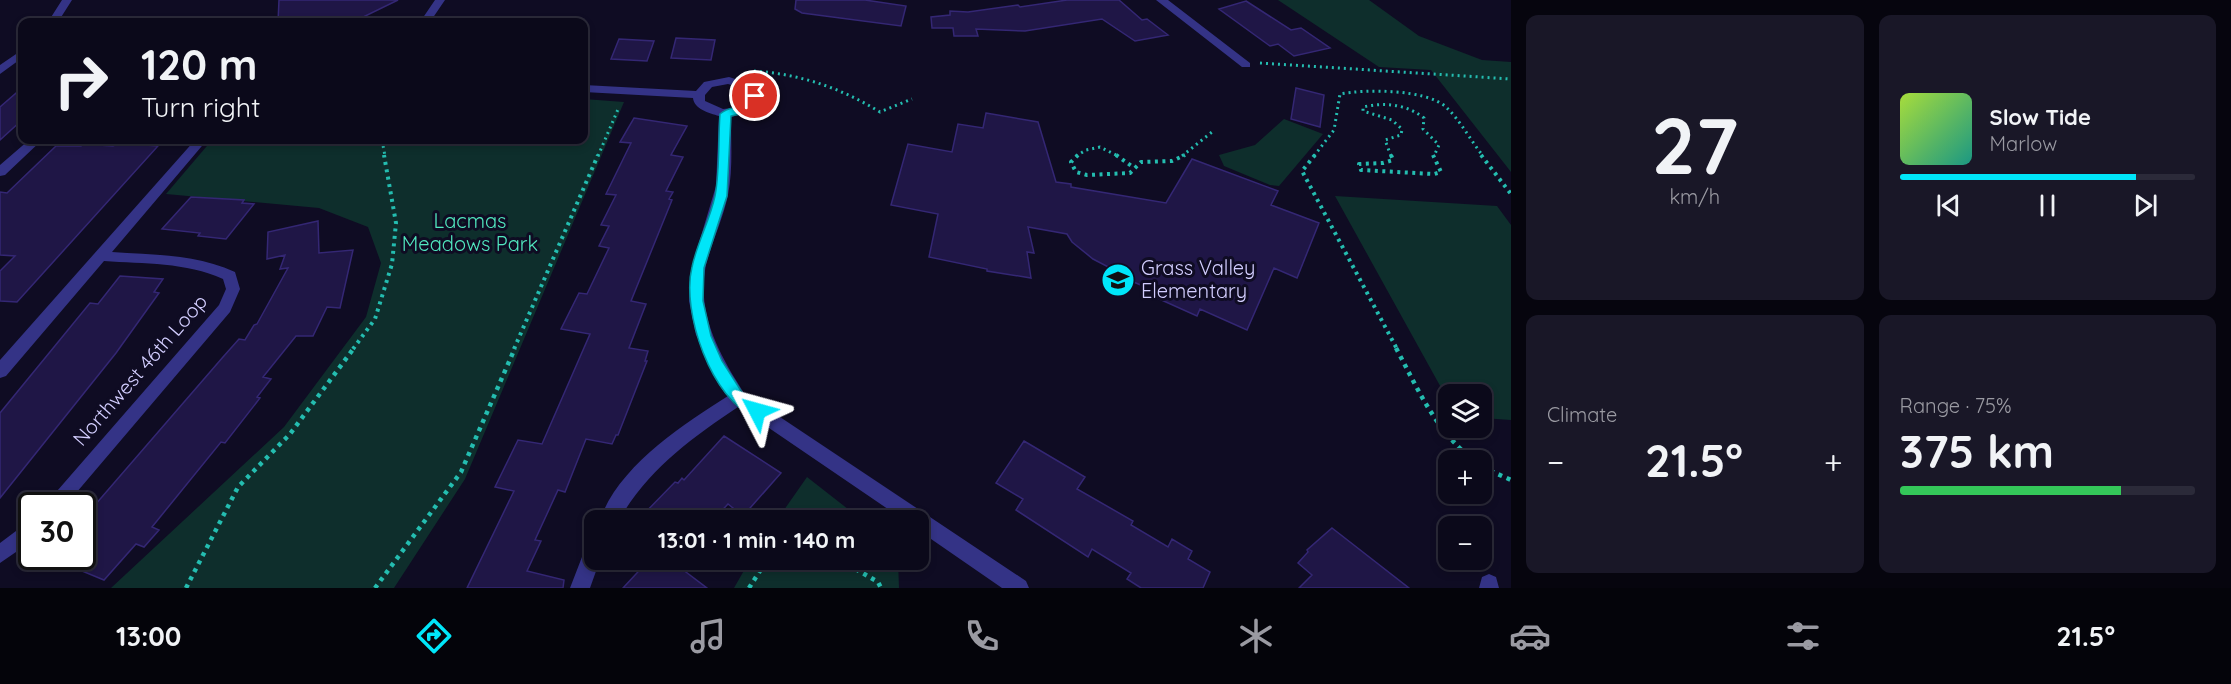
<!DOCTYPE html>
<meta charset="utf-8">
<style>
:root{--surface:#0b091a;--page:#191727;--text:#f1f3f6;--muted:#9a9aa2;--line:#2b2a39;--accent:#00e6f9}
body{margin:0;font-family:Quicksand,sans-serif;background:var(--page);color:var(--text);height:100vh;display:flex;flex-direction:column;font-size:22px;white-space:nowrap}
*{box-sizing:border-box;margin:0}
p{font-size:20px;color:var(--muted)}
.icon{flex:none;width:33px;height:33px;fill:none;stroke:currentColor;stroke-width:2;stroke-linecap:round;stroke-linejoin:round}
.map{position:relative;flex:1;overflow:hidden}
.sheet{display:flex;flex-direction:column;gap:15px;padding:15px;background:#06050e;width:720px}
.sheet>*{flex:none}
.hud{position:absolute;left:18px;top:18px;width:570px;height:126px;border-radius:12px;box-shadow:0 3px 9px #0003,0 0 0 2px var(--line);background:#0b091a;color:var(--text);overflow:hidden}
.fabs{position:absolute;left:1438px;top:384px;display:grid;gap:12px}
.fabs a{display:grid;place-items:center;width:54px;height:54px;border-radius:12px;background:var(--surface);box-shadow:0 3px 9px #0003,0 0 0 2px var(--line);font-size:30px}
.speed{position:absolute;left:18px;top:492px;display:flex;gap:12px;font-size:30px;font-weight:700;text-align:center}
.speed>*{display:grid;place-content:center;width:78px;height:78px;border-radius:50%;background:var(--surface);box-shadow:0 3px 9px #0003,0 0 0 2px var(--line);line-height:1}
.speed .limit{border:3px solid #111;border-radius:9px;background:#fff;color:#111}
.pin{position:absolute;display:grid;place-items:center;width:51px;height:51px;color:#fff;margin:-26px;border:3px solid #fff;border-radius:50%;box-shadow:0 2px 6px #0007}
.me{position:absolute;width:66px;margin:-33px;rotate:309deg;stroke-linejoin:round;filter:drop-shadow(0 0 4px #0008)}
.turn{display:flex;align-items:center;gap:21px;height:126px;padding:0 24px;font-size:27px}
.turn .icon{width:78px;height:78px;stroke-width:2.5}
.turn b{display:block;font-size:42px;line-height:51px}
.big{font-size:45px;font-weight:700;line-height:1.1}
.sheet .tile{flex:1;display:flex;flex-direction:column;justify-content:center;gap:9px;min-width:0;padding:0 21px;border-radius:12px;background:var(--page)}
.sheet .dial{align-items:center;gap:0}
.dial b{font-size:78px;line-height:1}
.song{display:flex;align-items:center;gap:18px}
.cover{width:72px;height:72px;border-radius:9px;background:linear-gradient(135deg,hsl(80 70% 55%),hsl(170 70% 35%))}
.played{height:6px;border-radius:3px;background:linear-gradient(90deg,var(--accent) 80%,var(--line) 80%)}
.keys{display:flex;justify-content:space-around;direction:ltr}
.heat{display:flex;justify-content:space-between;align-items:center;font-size:33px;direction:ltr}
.charge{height:9px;border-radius:4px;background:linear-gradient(90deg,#34c759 75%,var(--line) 0)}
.sheet .tiles{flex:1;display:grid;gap:15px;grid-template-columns:repeat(2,1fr)}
.trip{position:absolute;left:584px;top:510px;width:345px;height:60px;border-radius:12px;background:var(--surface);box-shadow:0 3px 9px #0003,0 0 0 2px var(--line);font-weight:700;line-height:60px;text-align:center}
.tabs{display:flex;height:96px;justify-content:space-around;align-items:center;background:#04040a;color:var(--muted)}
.tabs .icon{width:42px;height:42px}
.tabs .current{color:var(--accent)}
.tabs b{font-size:27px;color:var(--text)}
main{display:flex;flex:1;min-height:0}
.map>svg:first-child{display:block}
.green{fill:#0e2e2c}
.building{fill:#1f1646;stroke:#342774;stroke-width:1.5}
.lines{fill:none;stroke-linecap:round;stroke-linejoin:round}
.path-far2{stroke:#24bdb0;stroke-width:3;stroke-dasharray:2 4;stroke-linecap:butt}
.path-far1{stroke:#24bdb0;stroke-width:4;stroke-dasharray:3 4.5;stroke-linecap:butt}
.path{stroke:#24bdb0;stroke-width:4.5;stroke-dasharray:4 5;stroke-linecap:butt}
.minor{fill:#343386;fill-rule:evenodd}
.route{fill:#00e6f9;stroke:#0096a2;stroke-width:1.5}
.labels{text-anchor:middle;stroke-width:6;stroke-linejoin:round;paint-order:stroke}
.park-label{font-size:20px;fill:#51e8bf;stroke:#0f0c23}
.poi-label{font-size:20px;fill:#d3ceff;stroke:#0f0c23;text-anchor:start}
.street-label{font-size:20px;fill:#d3ceff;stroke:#0f0c23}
</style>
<main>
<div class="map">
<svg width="1511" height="588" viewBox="0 0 1511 588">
<rect width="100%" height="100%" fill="#0f0c23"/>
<!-- green -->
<path class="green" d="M1278 0H1369L1419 36 1482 60 1511 62V172L1431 70 1379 67Z
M584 99 624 102 465 479 394 588H111L284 427 366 317 381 263 368 227 319 208 166 194 212 140H466L546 146 550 140H584Z
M1284 119 1323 134 1279 186 1270 185 1224 166 1219 155 1255 145Z
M1335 196 1497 206 1511 225V420L1482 418V394H1449V402Z
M807 477 862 520H777Z
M750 560H898L899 588H734Z"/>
<!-- building -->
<path class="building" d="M279 0H398L353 22H278Z
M796 0H865L906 6 901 26 802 13 795 9Z
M1067 0H1119L1142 20 1147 19 1168 35 1135 41 1102 19 1025 31 976 29 978 36H954L953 28H932L931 17 950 15V11L968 12 1018 5 1020 7Z
M1246 1 1291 30 1301 28 1330 48 1294 56 1278 44 1270 46 1219 9Z
M676 38 715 40 711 60 671 58Z
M619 39 654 41 647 61 611 59Z
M22 88V120L0 140V107Z
M1296 88 1324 95 1320 127 1291 119Z
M986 113 1038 122 1056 182 1071 184V187L1166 203 1192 159 1278 191 1271 205 1319 223 1297 278 1274 268 1247 330 1200 309 1197 316 1146 293 1148 288 1119 276 1120 273 1093 259 1072 242 1067 234 1028 227 1034 253 1027 252 1031 278 987 271V269L929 257 938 214 891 205 908 144 952 152 958 124 983 128Z
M634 118 687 126 671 155 683 157 666 191 673 192 669 199 672 200 631 301 646 304 629 348 648 351 645 361H647L618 435H616L612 444 586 439 565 492 558 490 535 540 541 541 527 571 564 580 563 588H467L514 491 495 487 518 440 542 444 590 334 561 329 579 293 587 294 609 248 599 246 609 226 601 225 616 195 606 194 631 143 620 142Z
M120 143 158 146 17 302 0 301V271L15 256 0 255V192L7 193 56 146H81L83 144 113 146Z
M191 197 244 200 242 203 254 204 226 239 198 236 200 233 162 229Z
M318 221 319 253 353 250 340 308 327 307 313 336H296L263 377 271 379 257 397 260 398 225 443 221 442 152 527 159 530 144 547 136 544 104 580 82 571V520L223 357 239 339 245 340 254 325 257 324 288 268 280 269 285 255 267 259 268 232Z
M120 276 163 279 154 292 159 293 116 353 0 498V413L90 303 98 304Z
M724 436 781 473 743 516 728 504 713 520H638L675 482 678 483 682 478 684 480Z
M1024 441 1085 477 1077 489 1133 521 1131 525 1168 547 1172 539 1192 551 1188 559 1210 572 1203 588H1141L1127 579 1131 573 1092 549 1088 557 1016 510 1023 499 996 483Z
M1332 528 1409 588H1299L1312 575 1298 563 1308 552 1307 550Z
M649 560H670L707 588H623Z"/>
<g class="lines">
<!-- path-far2 -->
<path class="path-far2" d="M1260 63 1511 79
M754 71C800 74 841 88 880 112L912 99
M382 140 385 156
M598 156 619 107
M1076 156 1086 150 1100 147 1118 156
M1182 156 1212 132
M1314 156 1334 130 1340 94C1365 89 1426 89 1446 107 1460 120 1471 141 1483 156
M1391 156 1385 140 1401 135 1402 129 1392 120 1363 111V107C1384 102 1406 104 1424 118L1423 129 1439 145 1434 156"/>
<!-- path-far1 -->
<path class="path-far1" d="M1078 155 1071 162 1076 172 1087 175 1130 173 1141 162 1172 161 1185 155
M1116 155 1133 167
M1315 155 1302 171 1397 349
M1391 155 1393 160 1383 163 1359 164 1361 170 1434 174 1441 172 1433 155
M1481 155 1511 194
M353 349 375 319 392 264 396 223 384 155
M514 349 598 155"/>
<!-- path -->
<path class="path" d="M1396 348C1419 391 1434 428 1473 460
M1482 467 1511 480
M854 520 864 505
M840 560 878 582 881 588
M186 588 238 487 290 434 354 348
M375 588 461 472 515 348
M749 588 767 560"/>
<!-- minor -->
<path class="minor" d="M62 0H72L58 22H48Z
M435 0H445L430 22H420Z
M1156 0H1168L1250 63V67H1242Z
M22 50V58L0 74V65Z
M729 77 754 85 761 96 751 112 731 117C731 143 733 169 728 195 723 219 712 241 706 265 696 313 719 354 744 393L1026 581 1029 588H1002L918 530V520H904L738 407C691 438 647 471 619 520H600C618 467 682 425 728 396L696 335 689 301 692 266 716 186 719 116C709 113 694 109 693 98L584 92V85L696 91 704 82ZM728 84 745 89 749 96 742 107 723 109 705 101V95L712 87Z
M29 140H42L5 175 0 176V165Z
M195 140H207L112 252C155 255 196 254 235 272L240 289 230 312 65 506H44L219 305 226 289 223 279C186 262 144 264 104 261L6 376 0 378V360Z
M32 519V541L0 563V543Z
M594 541V560H600L590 588H570L587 544Z
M1489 574 1496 577 1499 588H1479L1482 577Z"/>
</g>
<!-- route -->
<path class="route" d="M755 92 761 96C756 111 745 113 731 116L727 196 704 268 703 301 711 336 722 361 743 394 763 407 765 411 763 416 757 418C711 401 681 311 692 267 697 243 710 220 715 196 720 170 718 140 720 114 733 103 742 113 752 93Z"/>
<!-- icons -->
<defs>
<g id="school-disc" transform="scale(1.725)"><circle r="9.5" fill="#00e6f9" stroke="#0f0c23"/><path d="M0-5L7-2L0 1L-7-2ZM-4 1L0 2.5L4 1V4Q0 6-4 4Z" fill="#111"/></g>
</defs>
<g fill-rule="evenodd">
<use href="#school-disc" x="1118" y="280"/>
</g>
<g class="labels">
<!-- park labels -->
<g class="park-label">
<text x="470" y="228">Lacmas<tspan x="470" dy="23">Meadows Park</tspan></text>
</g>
<!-- poi labels -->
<g class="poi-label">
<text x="1141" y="275">Grass Valley<tspan x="1141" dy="23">Elementary</tspan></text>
</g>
<!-- street labels -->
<g class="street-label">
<text transform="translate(140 370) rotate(-49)" y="7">Northwest 46th Loop</text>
</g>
</g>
</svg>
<div class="fabs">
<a><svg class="icon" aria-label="layers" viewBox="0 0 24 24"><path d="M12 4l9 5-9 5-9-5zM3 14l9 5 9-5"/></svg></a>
<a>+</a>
<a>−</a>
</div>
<div class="speed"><div class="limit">30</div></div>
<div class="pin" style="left:755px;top:96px;background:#d93025"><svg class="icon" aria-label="arrive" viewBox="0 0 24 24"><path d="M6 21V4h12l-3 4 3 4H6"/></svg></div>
<svg class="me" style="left:757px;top:411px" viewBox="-20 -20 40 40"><path d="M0-17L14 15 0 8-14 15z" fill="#00e6f9" stroke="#fff" stroke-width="4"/></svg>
<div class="trip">13:01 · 1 min · 140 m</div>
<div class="hud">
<div class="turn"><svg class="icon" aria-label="right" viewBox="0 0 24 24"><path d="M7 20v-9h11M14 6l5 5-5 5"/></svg><div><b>120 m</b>Turn right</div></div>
</div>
</div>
<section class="sheet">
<div class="tiles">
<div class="tile dial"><b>27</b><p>km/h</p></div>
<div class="tile">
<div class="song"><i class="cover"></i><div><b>Slow Tide</b><p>Marlow</p></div></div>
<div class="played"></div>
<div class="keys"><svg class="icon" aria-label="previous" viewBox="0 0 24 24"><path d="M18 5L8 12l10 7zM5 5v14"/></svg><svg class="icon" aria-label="pause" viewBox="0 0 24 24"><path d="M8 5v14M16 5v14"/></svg><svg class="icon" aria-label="next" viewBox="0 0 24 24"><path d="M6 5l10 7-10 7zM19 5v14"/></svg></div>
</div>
<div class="tile"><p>Climate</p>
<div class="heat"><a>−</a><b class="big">21.5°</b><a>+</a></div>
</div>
<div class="tile"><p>Range · 75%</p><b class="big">375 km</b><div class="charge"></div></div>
</div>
</section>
</main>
<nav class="tabs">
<b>13:00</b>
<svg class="icon current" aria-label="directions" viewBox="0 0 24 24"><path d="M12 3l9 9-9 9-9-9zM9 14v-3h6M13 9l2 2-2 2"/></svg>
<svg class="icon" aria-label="music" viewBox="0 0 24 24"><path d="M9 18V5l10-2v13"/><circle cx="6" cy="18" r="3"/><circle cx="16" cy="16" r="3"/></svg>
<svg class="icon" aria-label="phone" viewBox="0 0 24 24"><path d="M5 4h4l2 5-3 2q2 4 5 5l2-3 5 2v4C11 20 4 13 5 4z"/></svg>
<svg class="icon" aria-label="climate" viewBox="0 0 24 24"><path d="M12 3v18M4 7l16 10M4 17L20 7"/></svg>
<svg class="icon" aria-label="car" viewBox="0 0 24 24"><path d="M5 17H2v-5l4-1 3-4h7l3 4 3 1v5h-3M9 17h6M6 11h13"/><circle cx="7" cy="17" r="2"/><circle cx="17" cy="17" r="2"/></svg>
<svg class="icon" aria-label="filters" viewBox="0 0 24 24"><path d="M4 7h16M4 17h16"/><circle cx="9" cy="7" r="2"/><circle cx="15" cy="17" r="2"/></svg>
<b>21.5°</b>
</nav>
